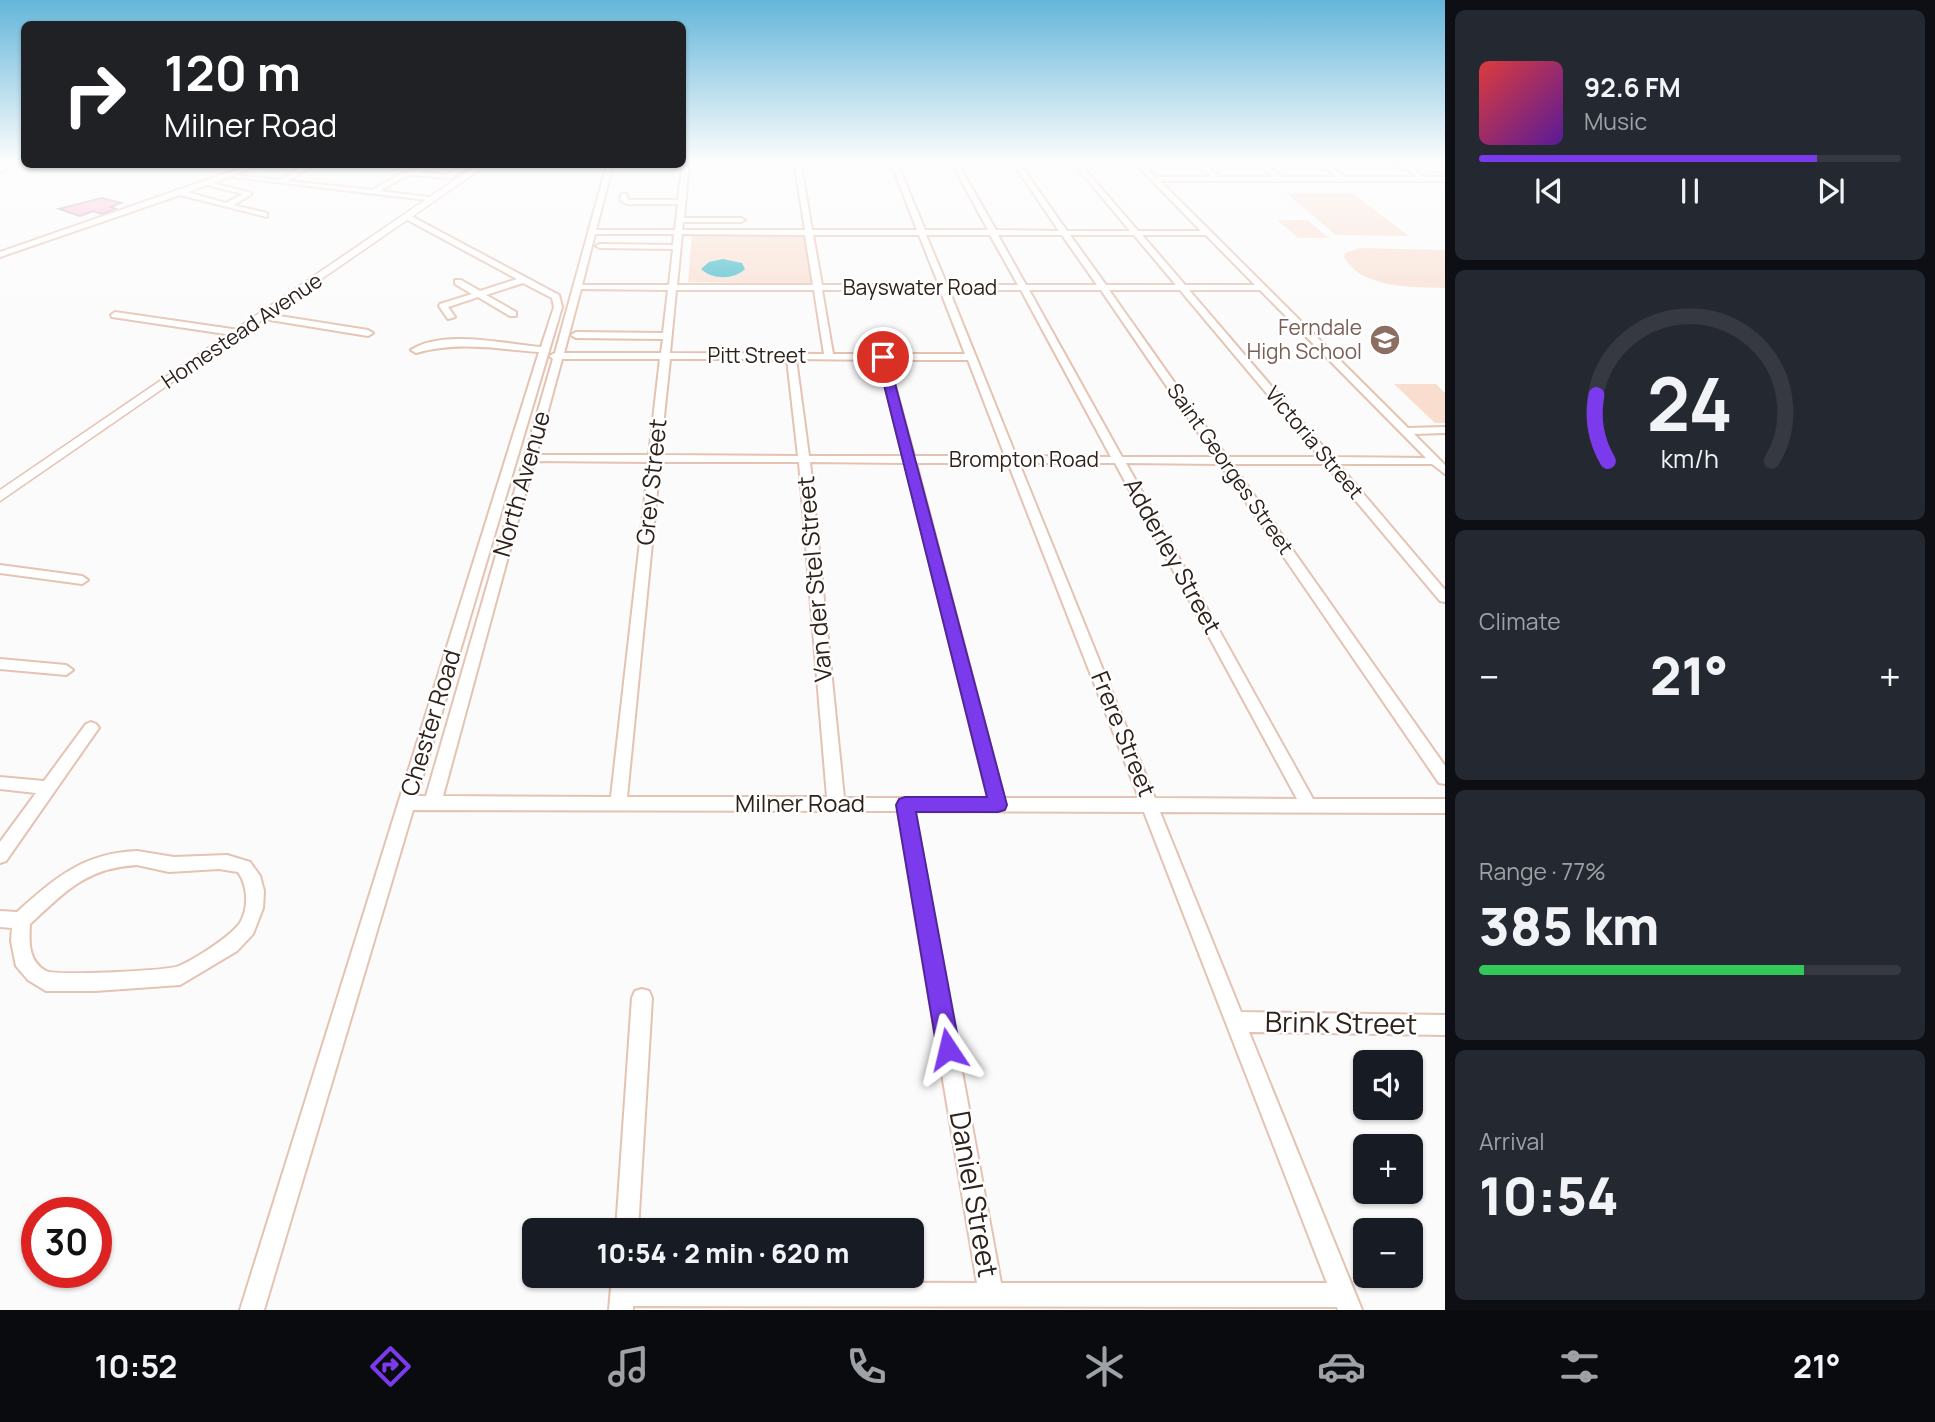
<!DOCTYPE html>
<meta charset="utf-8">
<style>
:root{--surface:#171b24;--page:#242831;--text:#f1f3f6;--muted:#9ea1a6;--line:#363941;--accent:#7c3aed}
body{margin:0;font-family:Manrope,sans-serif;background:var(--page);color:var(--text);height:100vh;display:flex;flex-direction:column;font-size:26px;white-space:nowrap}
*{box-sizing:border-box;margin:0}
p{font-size:23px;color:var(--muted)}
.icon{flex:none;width:38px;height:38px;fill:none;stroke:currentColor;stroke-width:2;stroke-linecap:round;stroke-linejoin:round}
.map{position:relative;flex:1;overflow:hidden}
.details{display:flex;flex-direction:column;gap:10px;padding:10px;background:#0d0f14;width:490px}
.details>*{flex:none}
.banner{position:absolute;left:21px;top:21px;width:665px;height:147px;border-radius:10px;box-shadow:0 2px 5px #0004;background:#202124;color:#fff;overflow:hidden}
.tools{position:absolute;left:1353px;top:1050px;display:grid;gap:14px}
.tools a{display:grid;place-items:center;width:70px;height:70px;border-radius:10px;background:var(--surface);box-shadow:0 2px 5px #0004;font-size:35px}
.speed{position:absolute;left:21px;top:1197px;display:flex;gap:14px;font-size:35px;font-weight:700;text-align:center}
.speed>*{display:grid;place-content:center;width:91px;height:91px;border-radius:50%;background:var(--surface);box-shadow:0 2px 5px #0004;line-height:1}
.speed .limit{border:10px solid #d22;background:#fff;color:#111}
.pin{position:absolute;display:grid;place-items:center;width:60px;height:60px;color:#fff;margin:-30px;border:4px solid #fff;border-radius:50%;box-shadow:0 2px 7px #0007}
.me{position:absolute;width:77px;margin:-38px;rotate:350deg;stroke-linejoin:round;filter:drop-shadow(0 0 5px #0008)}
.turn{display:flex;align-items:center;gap:24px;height:147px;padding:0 28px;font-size:32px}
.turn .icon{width:91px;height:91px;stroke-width:2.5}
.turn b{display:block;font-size:49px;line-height:60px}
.big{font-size:52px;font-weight:800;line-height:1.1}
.details .card{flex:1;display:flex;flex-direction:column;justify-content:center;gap:10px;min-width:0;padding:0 24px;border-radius:10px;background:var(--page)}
.details .dial{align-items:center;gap:0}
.dial svg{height:182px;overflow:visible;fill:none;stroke:var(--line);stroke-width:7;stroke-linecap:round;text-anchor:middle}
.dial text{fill:var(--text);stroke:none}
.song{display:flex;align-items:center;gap:21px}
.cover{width:84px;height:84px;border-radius:10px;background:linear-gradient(135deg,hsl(0 70% 55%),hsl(270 70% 35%))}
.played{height:7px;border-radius:4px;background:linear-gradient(90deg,var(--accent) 80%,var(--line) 80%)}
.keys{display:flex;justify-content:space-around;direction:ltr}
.heat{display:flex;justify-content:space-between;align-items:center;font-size:38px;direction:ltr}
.charge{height:10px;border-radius:5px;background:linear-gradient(90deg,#34c759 77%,var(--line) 0)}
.trip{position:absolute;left:522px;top:1218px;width:402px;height:70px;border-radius:10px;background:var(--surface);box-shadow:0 2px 5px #0004;font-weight:800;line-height:70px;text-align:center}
.tab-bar{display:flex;height:112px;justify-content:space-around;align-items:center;background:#090b0e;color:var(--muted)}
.tab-bar .icon{width:49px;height:49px}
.tab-bar .current{color:var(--accent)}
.tab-bar b{font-size:32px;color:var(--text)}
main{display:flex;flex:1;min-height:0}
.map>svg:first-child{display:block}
.green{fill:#f9ded0}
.water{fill:#3fb8c6}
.building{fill:#f9b6d2;stroke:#c4a1af;stroke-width:2}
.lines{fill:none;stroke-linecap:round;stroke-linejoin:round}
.minor-casing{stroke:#e4c3b2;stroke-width:4}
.tertiary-casing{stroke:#e4c3b2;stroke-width:3}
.minor{fill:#fff;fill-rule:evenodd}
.tertiary{fill:#fff;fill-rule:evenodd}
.route{fill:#7c3aed;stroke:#51269a;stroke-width:2}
.labels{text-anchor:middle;stroke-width:5;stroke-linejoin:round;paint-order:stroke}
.far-street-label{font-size:21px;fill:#2e221b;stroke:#fff}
.far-education-label{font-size:21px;fill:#785e54;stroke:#fff;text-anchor:end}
.street-label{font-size:24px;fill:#2e221b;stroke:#fff}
.near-street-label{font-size:28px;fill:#2e221b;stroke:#fff}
</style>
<main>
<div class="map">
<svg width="1445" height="1310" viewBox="0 0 1445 1310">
<rect width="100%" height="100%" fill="#fbfbfb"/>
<!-- green -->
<path class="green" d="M1286 193H1352L1409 236 1336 235Z
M1277 220H1307L1329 238H1298Z
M692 231H811L816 284 688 282Z
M1360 248 1445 250V288C1414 287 1361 289 1344 257L1345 253Z
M1394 384H1436L1445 393V423H1435Z"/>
<!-- water -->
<path class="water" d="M723 259 742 263 745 269C734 280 712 280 701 269L709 262Z"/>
<!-- building -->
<path class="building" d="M102 198 121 203 111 207 116 209 102 214 93 211 80 216 59 209Z"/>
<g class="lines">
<!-- minor casing -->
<g class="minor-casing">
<path id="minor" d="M13 160H24V163H17L0 172V167Z
M683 160H689L684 218H741L745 220 741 222H683L682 230H805L794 160H800L812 230H917L890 160H896L925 230H988L950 160H956L996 230 1059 231 1011 160H1017L1067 231H1130L1071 160H1077L1138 231H1201L1132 160H1138L1156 177H1212L1193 160H1200L1220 177H1274L1253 160H1260L1283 177H1337L1314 160H1321L1346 177H1417L1396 160H1403L1423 177H1445V181H1160L1408 428 1445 427V433L1414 434 1445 465V474L1432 464H1338L1445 590V602L1440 601 1325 464H1232L1445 766V784L1439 783 1220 464 1126 463 1313 799H1445V813L1160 812 1241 1012 1445 1015V1035L1249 1032 1362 1310H1338L1337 1307 633 1306V1310H609L612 1276H636L635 1282 977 1283 898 811 413 810 264 1310H240L539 352C495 349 460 341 416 353L411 350C443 329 504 344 541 347L554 307 552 298 523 283 486 295 516 312V316H510L478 297 448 307 455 317 448 319 439 306 440 304 472 294 455 284V280H461L480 291 517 279 404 218 411 216 559 295 562 307 417 796H426L553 359 549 356 555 353 607 164H613L596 230H675L678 204H627L620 200 621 195 624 193 627 195 628 200H678ZM595 234H674L673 245 600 244 596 246 600 248 673 249 669 285H582ZM682 234 805 235 813 285H677ZM813 235H919L939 285H822ZM926 235H990L1018 285H947ZM998 235H1062L1097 285H1026ZM1070 235H1134L1176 285H1106ZM1142 235H1206L1255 285H1185ZM581 289 668 290 663 333 576 332 571 335 576 338 663 339 661 353H564ZM676 290H814L824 354 670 353ZM822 290H940L965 354H833ZM949 290H1021L1111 457 1016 456ZM1029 290H1101L1215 457H1122ZM1109 290H1180L1320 457H1227ZM1189 290H1260L1426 458 1332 457ZM562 359H660L649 455H536ZM670 359H787L798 456 660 455ZM796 359 879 360 903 456H809ZM888 360H968L1005 456H914ZM534 461 649 462 611 797 443 796ZM660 462H799L827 797H627ZM810 462 905 463 988 798H844ZM916 463H1008L1139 798H1004ZM1019 463H1115L1297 799 1155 798ZM914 811 1144 812 1327 1283H1001Z
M253 164H264L213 183 251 193V195L233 205 267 213V217L180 195 0 257V252ZM207 185 243 194 226 203 187 192Z
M306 164H315L288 181 372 190 400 174 415 170 424 164H432L421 172 447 175 465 164H473L450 178 411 175 404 177 380 191 437 198 435 201 234 177 237 175 280 180Z
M115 312 239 330 244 333 239 336 112 317 111 315Z
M273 315 368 330 373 333 368 336 270 320V316Z
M0 565 82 576 88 580 82 584 0 573Z
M0 659 66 665 73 670 66 675 0 669Z
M91 722 96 724 99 728 96 732 6 861 0 863V842L36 793 0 789V777L44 781 86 724Z
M137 851 174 857 227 855 250 862 260 876 264 891 263 908 253 934 237 951 180 985 95 991H46L28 980 16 966 11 941 12 928 0 927V911L17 912C56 877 84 853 137 851ZM137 865 169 872 219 869 238 872C248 886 249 908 240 923 230 937 195 959 179 966 167 971 56 976 46 971 28 961 29 942 30 924 66 891 86 868 137 865Z
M642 989 649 991 652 998 638 1230H616L632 998 635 991Z"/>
</g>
<!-- tertiary casing -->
<g class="tertiary-casing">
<path id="tertiary" d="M1348 160 1445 168V172L1352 162Z
M478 164H488L0 501V490Z"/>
</g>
<!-- minor -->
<use href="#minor" class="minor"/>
<!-- tertiary -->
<use href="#tertiary" class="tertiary"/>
</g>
<!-- sky -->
<linearGradient id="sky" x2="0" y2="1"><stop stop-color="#64b6da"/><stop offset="0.47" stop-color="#fdfdfd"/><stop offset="1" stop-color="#fdfdfd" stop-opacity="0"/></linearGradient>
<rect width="1445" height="343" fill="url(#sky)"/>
<!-- route -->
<path class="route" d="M883 353 888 357 1007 805 1005 810 998 812H916L960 1049 956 1057 948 1061 940 1057 937 1049 896 805 899 799 905 797H987L877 357Z"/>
<!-- icons -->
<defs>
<g id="school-disc" transform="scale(1.575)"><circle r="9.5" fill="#8d6e63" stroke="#fff"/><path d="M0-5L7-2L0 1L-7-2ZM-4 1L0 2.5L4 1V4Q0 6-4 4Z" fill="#fff"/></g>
</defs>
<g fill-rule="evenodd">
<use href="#school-disc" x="1385" y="340"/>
</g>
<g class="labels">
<!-- far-street labels -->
<g class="far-street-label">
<text x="920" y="295">Bayswater Road</text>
<text transform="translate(242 331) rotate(-34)" y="7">Homestead Avenue</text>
<text x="757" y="363">Pitt Street</text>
<text transform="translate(1314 443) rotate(50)" y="7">Victoria Street</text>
<text x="1024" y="467">Brompton Road</text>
<text transform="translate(1230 469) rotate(55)" y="7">Saint Georges Street</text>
</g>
<!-- far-education labels -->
<g class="far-education-label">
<text x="1362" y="335">Ferndale<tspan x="1362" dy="24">High School</tspan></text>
</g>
<!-- street labels -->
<g class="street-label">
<text transform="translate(652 482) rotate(-84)" y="8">Grey Street</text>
<text transform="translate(522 484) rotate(-74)" y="8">North Avenue</text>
<text transform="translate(1172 556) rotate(61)" y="8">Adderley Street</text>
<text transform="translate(815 579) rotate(-95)" y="8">Van der Stel Street</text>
<text transform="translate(431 723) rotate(-73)" y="8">Chester Road</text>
<text transform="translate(1123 734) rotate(68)" y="8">Frere Street</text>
<text x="800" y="812">Milner Road</text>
</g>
<!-- near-street labels -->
<g class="near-street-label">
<text transform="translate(1341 1023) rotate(1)" y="10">Brink Street</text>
<text transform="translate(974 1194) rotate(80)" y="10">Daniel Street</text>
</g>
</g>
</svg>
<div class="tools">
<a><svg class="icon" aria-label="sound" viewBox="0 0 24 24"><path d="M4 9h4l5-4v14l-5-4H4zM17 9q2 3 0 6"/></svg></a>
<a>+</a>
<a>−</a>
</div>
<div class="speed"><div class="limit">30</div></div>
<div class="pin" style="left:883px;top:357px;background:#d93025"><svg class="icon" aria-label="arrive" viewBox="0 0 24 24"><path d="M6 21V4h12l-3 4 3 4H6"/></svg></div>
<svg class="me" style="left:948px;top:1049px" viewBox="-20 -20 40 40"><path d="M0-17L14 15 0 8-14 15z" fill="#7c3aed" stroke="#fff" stroke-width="4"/></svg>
<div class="trip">10:54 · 2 min · 620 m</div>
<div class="banner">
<div class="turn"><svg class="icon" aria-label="right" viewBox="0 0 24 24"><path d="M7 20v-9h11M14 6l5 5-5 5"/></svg><div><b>120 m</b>Milner Road</div></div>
</div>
</div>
<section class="details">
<div class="card">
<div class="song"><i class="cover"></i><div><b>92.6 FM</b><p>Music</p></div></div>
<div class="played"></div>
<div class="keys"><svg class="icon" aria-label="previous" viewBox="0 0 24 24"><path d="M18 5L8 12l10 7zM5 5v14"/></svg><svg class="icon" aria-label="pause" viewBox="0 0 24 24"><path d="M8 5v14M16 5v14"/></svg><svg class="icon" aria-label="next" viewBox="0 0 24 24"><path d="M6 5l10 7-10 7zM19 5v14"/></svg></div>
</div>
<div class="card dial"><svg viewBox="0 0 100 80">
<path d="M14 69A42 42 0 1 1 86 69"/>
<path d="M14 69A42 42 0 0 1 9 40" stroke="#7c3aed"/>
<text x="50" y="56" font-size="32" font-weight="700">24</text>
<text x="50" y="72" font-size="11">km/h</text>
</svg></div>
<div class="card"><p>Climate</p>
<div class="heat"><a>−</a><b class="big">21°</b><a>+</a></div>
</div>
<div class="card"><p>Range · 77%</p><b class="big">385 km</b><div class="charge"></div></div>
<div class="card"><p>Arrival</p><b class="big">10:54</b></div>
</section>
</main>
<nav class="tab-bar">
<b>10:52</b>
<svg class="icon current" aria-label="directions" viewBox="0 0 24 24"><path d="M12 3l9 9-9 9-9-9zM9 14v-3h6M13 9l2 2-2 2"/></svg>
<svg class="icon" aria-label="music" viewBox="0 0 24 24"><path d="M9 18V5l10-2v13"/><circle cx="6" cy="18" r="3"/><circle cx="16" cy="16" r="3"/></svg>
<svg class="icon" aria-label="phone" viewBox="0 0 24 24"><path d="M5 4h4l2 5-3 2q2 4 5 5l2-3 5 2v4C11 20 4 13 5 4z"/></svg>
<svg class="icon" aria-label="climate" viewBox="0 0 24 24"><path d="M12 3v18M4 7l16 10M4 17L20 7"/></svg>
<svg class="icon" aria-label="car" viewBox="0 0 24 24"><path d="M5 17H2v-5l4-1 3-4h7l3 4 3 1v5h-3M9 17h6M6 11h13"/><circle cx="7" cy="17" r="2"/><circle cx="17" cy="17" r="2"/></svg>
<svg class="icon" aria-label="filters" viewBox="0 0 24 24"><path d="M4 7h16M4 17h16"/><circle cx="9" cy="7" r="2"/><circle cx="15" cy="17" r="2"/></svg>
<b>21°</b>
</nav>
